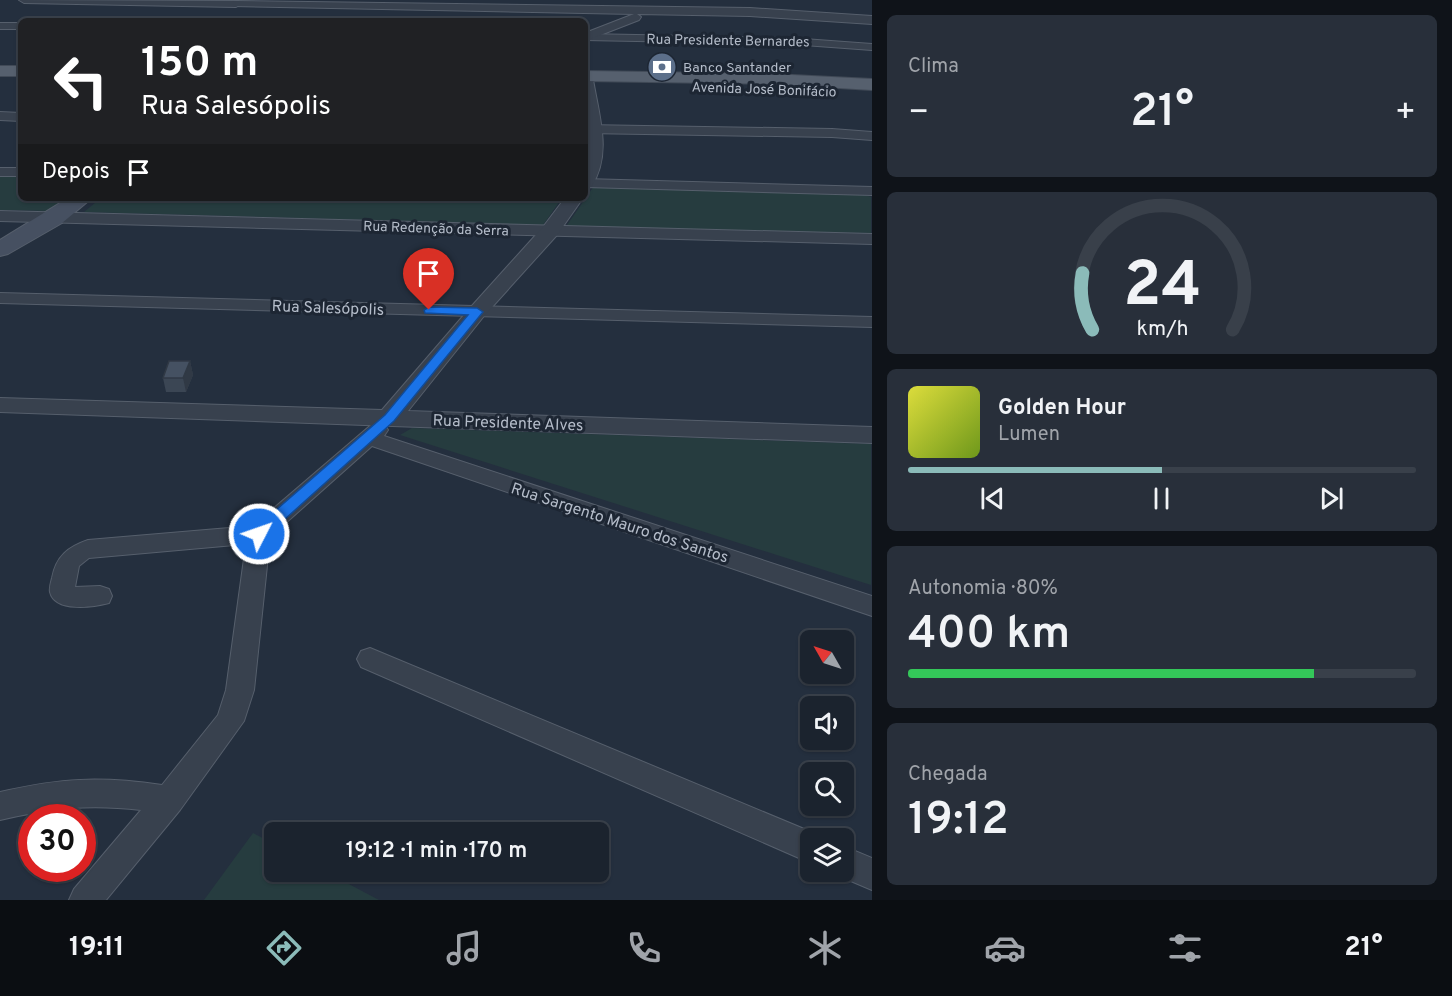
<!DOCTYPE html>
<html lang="pt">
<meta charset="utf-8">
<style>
:root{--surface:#1b232e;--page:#282f3a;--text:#f1f3f6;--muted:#a0a4aa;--line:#39404a;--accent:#8bbbb9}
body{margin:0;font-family:Overpass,sans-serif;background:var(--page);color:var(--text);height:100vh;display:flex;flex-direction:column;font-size:22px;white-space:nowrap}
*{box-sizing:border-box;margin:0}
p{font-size:20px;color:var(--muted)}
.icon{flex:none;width:33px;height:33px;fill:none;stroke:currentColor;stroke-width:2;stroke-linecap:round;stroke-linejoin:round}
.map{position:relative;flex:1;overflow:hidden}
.drawer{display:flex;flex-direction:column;gap:15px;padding:15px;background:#0f1319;width:580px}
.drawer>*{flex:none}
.banner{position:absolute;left:18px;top:18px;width:570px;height:183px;border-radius:9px;box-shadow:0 2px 4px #0004,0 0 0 2px var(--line);background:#202124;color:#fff;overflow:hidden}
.needle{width:39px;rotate:309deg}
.fabs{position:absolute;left:800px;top:630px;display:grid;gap:12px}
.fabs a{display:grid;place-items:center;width:54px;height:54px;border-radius:9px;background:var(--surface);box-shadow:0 2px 4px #0004,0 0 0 2px var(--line);font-size:30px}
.speed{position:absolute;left:18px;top:804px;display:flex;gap:12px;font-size:30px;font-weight:700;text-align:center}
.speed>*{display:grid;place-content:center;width:78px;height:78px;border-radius:50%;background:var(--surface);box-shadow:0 2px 4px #0004,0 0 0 2px var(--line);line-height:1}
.speed .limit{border:9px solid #d22;background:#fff;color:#111}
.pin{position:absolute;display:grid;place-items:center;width:51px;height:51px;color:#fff;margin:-62px -26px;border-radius:50% 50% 50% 0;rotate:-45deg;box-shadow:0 0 6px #0007}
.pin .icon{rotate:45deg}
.me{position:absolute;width:66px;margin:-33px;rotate:49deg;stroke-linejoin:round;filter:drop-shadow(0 0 4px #0008)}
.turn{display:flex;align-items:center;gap:21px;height:126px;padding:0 24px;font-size:27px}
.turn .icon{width:78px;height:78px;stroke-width:2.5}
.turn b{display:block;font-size:42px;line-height:51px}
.then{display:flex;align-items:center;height:57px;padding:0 24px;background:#0003;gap:12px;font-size:22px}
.big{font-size:45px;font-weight:600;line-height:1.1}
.drawer .widget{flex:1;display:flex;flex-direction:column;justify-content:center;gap:9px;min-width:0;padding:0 21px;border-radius:9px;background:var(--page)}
.drawer .dial{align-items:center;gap:0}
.dial svg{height:156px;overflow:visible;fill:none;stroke:var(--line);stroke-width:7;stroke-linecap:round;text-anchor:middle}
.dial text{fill:var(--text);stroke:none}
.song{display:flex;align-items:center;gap:18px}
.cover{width:72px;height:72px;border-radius:9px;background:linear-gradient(135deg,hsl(60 70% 55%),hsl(80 70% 35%))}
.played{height:6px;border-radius:3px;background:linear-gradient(90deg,var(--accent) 50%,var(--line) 50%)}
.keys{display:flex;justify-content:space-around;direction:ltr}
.heat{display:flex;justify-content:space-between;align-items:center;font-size:33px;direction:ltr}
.charge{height:9px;border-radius:4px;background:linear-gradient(90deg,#34c759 80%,var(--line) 0)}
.trip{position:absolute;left:264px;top:822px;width:345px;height:60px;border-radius:9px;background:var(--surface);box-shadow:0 2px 4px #0004,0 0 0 2px var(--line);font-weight:600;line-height:60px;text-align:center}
.menu{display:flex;height:96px;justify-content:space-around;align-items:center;background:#0b0e12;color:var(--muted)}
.menu .icon{width:42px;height:42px}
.menu .active{color:var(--accent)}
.menu b{font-size:27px;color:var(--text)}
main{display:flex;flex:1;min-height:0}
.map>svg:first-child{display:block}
.green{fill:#263c3f}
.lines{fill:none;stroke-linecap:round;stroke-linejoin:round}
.minor-casing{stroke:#565f6c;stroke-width:2}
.tertiary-casing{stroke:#565f6c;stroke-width:2}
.secondary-casing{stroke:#565f6c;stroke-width:2}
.primary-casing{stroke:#414a57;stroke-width:2}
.minor{fill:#38414e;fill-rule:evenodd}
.tertiary{fill:#38414e;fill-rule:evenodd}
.secondary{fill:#465061;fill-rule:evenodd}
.primary{fill:#56606e;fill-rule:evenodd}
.wall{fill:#3b4654}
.shaded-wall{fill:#303945}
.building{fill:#455162;stroke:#303945;stroke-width:1.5}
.route{fill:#1a73e8;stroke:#114b97;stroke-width:1.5}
.labels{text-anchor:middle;stroke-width:6;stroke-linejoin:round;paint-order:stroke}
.far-street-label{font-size:14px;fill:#b4bcc9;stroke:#1d2633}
.far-poi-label{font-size:14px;fill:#b4bcc9;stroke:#1d2633;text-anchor:start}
.street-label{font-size:16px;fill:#b4bcc9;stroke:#1d2633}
</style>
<main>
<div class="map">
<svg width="872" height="900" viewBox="0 0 872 900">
<rect width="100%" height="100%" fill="#242f3e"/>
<!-- green -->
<path class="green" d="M0 175 21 176V198H69L49 211 0 210Z
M594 186 858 193 871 197V233L565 228Z
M101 198H562L543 225 84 212Z
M412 428 871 444V585L400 435Z
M253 833 274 844V872H326L379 900H204Z"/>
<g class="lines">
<!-- minor casing -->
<g class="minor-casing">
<path id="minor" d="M19 0 236 1 241 4 236 7 24 3Z
M0 23H21V29H0Z
M585 34 790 38 872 44V50L790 44 585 40Z
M0 112 21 113V121L0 120Z
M585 125 832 129 872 132V140L832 137 585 133Z
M0 168H21V176H0Z
M585 179 872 187V195L585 187Z
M0 211 872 234V244L0 221Z
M0 293 872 317V327L0 303Z
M378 423 385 425 388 430 384 436 872 596V616L372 446 270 537 254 690 244 721 180 810 106 900H69L74 889 141 810C88 804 52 808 0 820V792C61 778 100 776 162 785L218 715 226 690 246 544 89 558 79 566 75 587 100 586 109 589 112 596 109 603C94 607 55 613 50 592 49 588 51 582 52 578 56 556 68 547 88 540L253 526 371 425Z
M370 648 821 836 822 838H810V862L799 858 361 667 357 659 361 651Z
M843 846 872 858V890L832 873 843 872Z"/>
</g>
<!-- tertiary casing -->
<g class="tertiary-casing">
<path id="tertiary" d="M236 1 750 8 872 16V24L750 16 637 14 641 17 639 20 585 41V33L634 14 232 6V2Z
M585 69 592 73C597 110 614 153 591 187L585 188Z
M565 198H583L557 235 484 316 408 411 872 427V443L0 412V398L382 410 470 308 543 227Z"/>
</g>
<!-- secondary casing -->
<g class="secondary-casing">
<path id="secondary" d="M68 198H92L62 223 8 254 0 256V240Z"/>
</g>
<!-- primary casing -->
<g class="primary-casing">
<path id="primary" d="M0 66H21V76H0Z
M585 71 772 74 872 79V90L772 84 585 81Z"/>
</g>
<!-- minor -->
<use href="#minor" class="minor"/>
<!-- tertiary -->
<use href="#tertiary" class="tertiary"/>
<!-- secondary -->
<use href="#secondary" class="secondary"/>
<!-- primary -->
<use href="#primary" class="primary"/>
</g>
<!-- wall -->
<path class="wall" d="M190 361 193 375 186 392H166L163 378Z"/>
<!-- shaded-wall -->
<path class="shaded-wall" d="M190 361 193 375 186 392 183 378Z"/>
<!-- building -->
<path class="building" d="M169 361H190L183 378H163Z"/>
<!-- route -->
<path class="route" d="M429 307 477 308 483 312 394 421 264 538H253L251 534 253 530 385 415 468 315 425 313 424 310Z"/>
<!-- icons -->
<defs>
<g id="bank-disc" transform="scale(1.5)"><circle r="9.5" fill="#5c6f8a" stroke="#1d2633"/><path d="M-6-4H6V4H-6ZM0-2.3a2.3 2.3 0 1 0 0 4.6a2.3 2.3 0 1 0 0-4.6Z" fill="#fff"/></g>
</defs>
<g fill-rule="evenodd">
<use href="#bank-disc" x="662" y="67"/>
</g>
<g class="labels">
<!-- far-street labels -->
<g class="far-street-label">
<text transform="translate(728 40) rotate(1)" y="5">Rua Presidente Bernardes</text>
<text transform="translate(764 89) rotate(2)" y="5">Avenida José Bonifácio</text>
<text transform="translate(436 228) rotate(2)" y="5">Rua Redenção da Serra</text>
</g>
<!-- far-poi labels -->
<g class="far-poi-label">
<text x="683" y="72">Banco Santander</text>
</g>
<!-- street labels -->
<g class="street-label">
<text transform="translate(328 307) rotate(2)" y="6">Rua Salesópolis</text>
<text transform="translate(508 422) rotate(2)" y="6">Rua Presidente Alves</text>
<text transform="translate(620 522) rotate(18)" y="6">Rua Sargento Mauro dos Santos</text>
</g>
</g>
</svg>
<div class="fabs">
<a><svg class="needle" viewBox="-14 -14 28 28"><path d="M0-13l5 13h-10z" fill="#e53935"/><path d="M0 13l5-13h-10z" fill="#a0a4aa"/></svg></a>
<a><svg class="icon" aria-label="sound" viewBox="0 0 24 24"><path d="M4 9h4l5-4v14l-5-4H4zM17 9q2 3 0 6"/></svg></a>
<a><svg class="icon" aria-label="search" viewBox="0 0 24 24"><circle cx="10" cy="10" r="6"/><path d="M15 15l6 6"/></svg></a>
<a><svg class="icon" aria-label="layers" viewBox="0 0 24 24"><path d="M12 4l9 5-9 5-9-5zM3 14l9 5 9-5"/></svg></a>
</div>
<div class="speed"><div class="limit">30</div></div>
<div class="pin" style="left:429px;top:310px;background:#d93025"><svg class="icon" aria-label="arrive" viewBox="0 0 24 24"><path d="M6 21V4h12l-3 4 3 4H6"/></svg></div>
<svg class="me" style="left:259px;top:534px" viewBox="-20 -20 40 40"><circle r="17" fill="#1a73e8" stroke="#fff" stroke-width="3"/><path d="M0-11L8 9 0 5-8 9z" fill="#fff"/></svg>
<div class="trip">19:12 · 1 min · 170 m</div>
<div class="banner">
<div class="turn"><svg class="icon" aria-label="left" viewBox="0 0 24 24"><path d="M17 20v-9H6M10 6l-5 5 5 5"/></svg><div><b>150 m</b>Rua Salesópolis</div></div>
<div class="then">Depois<svg class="icon" aria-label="arrive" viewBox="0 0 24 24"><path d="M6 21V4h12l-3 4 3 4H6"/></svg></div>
</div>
</div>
<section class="drawer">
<div class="widget"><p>Clima</p>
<div class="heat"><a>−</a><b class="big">21°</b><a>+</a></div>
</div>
<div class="widget dial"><svg viewBox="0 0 100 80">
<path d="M14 69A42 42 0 1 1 86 69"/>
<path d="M14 69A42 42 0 0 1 9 40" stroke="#8bbbb9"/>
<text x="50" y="56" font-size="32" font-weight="700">24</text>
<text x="50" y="72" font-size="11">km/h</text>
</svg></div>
<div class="widget">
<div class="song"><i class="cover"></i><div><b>Golden Hour</b><p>Lumen</p></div></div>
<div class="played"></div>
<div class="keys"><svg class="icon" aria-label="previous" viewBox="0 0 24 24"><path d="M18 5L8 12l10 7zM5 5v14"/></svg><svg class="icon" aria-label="pause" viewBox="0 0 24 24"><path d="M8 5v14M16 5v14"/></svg><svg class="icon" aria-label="next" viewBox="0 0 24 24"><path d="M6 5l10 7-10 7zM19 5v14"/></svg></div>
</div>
<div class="widget"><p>Autonomia · 80%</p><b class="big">400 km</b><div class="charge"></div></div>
<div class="widget"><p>Chegada</p><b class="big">19:12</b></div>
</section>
</main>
<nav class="menu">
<b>19:11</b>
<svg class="icon active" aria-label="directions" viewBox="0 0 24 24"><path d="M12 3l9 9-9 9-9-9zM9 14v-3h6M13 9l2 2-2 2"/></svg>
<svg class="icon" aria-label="music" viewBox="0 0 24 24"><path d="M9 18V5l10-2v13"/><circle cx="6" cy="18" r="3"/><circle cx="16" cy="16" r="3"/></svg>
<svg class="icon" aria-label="phone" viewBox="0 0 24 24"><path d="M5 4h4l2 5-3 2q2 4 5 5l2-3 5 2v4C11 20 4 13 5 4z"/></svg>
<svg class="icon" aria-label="climate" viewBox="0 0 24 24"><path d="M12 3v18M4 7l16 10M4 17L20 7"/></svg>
<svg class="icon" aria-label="car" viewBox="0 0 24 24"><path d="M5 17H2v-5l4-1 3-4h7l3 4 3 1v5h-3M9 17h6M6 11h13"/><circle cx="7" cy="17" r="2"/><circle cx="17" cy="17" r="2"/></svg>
<svg class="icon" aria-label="filters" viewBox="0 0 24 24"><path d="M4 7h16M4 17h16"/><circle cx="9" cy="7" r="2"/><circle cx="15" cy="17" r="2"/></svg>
<b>21°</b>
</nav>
